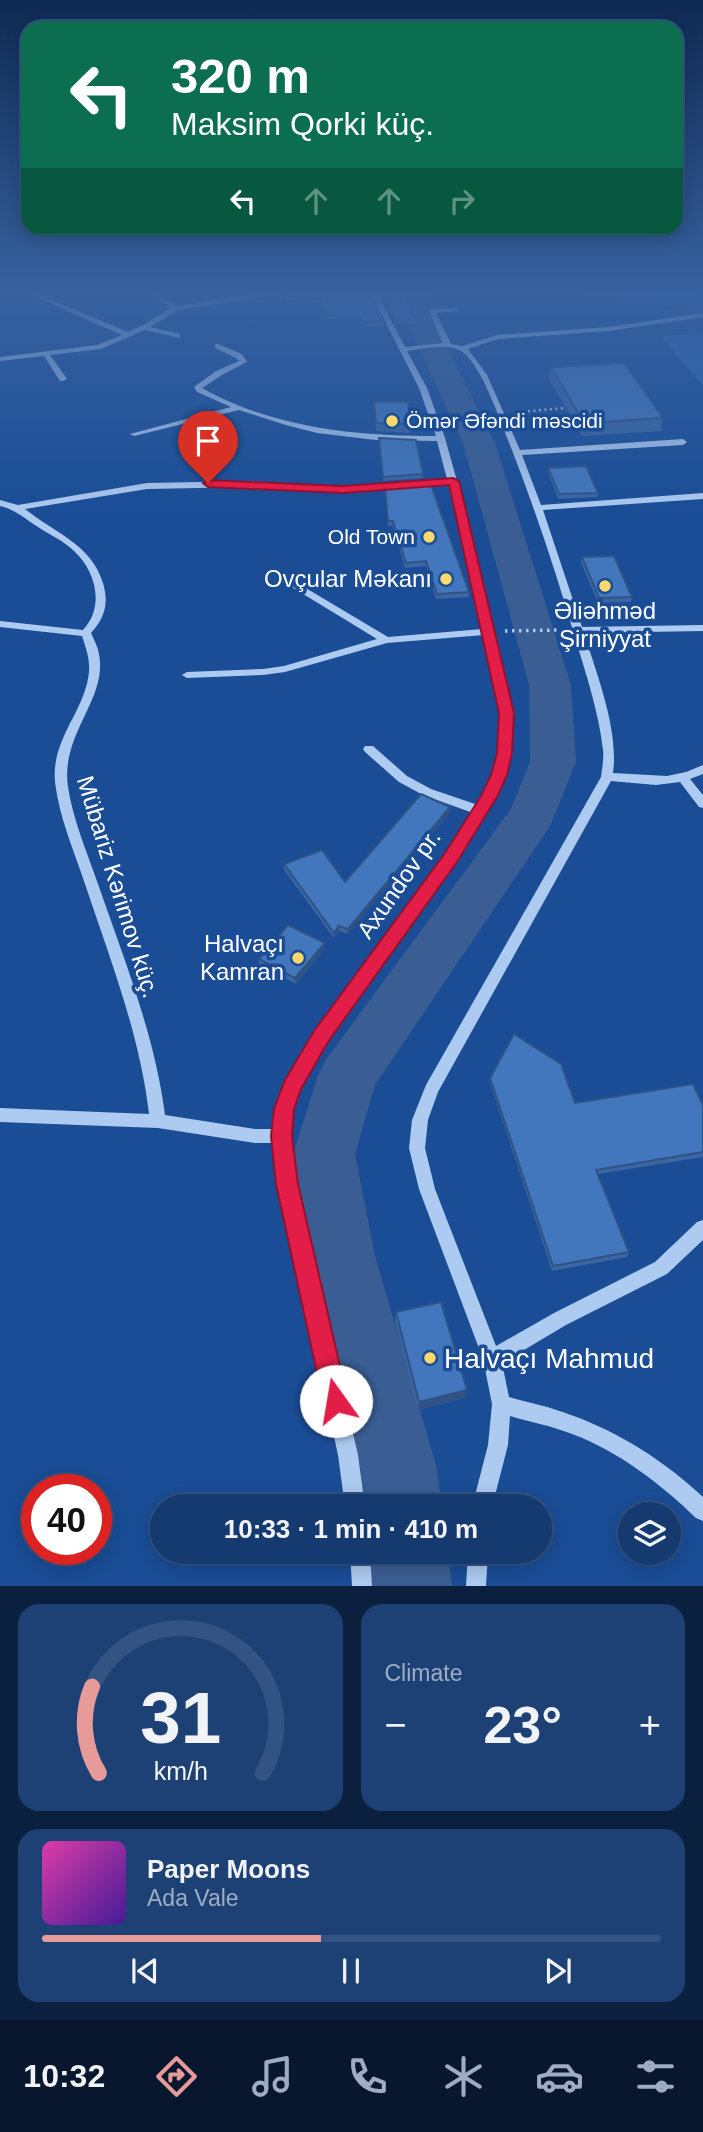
<!DOCTYPE html>
<meta charset="utf-8">
<style>
:root{--surface:#143a70;--page:#1d4175;--text:#f1f3f6;--muted:#9dadc3;--line:#335483;--accent:#e69b98}
body{margin:0;font-family:Arial,sans-serif;background:var(--page);color:var(--text);height:100vh;display:flex;flex-direction:column;font-size:26px;white-space:nowrap}
*{box-sizing:border-box;margin:0}
p{font-size:23px;color:var(--muted)}
.icon{flex:none;width:38px;height:38px;fill:none;stroke:currentColor;stroke-width:2;stroke-linecap:round;stroke-linejoin:round}
.map{position:relative;height:1586px;overflow:hidden}
.details{display:flex;flex-direction:column;gap:18px;padding:18px;background:#0b203e;flex:1}
.details>*{flex:none}
.guide{position:absolute;left:21px;top:21px;width:662px;height:214px;border-radius:21px;box-shadow:0 4px 18px #0003,0 0 0 2px var(--line);background:#0b6e4f;color:#fff;overflow:hidden}
.tools{position:absolute;left:618px;top:1502px;display:grid;gap:14px}
.tools a{display:grid;place-items:center;width:63px;height:63px;border-radius:50%;background:var(--surface);box-shadow:0 4px 18px #0003,0 0 0 2px var(--line);font-size:35px}
.speed{position:absolute;left:21px;top:1474px;display:flex;gap:14px;font-size:35px;font-weight:700;text-align:center}
.speed>*{display:grid;place-content:center;width:91px;height:91px;border-radius:50%;background:var(--surface);box-shadow:0 4px 18px #0003,0 0 0 2px var(--line);line-height:1}
.speed .limit{border:10px solid #d22;background:#fff;color:#111}
.pin{position:absolute;display:grid;place-items:center;width:60px;height:60px;color:#fff;margin:-72px -30px;border-radius:50% 50% 50% 0;rotate:-45deg;box-shadow:0 0 7px #0007}
.pin .icon{rotate:45deg}
.me{position:absolute;width:77px;margin:-38px;rotate:347deg;stroke-linejoin:round;filter:drop-shadow(0 0 5px #0008)}
.turn{display:flex;align-items:center;gap:24px;height:147px;padding:0 35px;font-size:32px}
.turn .icon{width:91px;height:91px;stroke-width:2.5}
.turn b{display:block;font-size:49px;line-height:60px}
.lanes{display:flex;align-items:center;height:66px;padding:0 35px;background:#0003;justify-content:center;gap:35px;direction:ltr}
.lanes .off{opacity:.35}
.big{font-size:52px;font-weight:700;line-height:1.1}
.details .card{flex:1;display:flex;flex-direction:column;justify-content:center;gap:10px;min-width:0;padding:0 24px;border-radius:21px;background:var(--page)}
.details .dial{align-items:center;gap:0}
.dial svg{height:182px;overflow:visible;fill:none;stroke:var(--line);stroke-width:7;stroke-linecap:round;text-anchor:middle}
.dial text{fill:var(--text);stroke:none}
.song{display:flex;align-items:center;gap:21px}
.cover{width:84px;height:84px;border-radius:10px;background:linear-gradient(135deg,hsl(320 70% 55%),hsl(260 70% 35%))}
.played{height:7px;border-radius:4px;background:linear-gradient(90deg,var(--accent) 45%,var(--line) 45%)}
.keys{display:flex;justify-content:space-around;direction:ltr}
.heat{display:flex;justify-content:space-between;align-items:center;font-size:38px;direction:ltr}
.details .tiles{flex:1;display:grid;gap:18px;grid-template-columns:1fr 1fr}
.card:last-child{grid-column:span 2}
.trip{position:absolute;left:150px;top:1494px;width:402px;height:70px;border-radius:35px;background:var(--surface);box-shadow:0 4px 18px #0003,0 0 0 2px var(--line);font-weight:700;line-height:70px;text-align:center}
.tab-bar{display:flex;height:112px;justify-content:space-around;align-items:center;background:#08172d;color:var(--muted)}
.tab-bar .icon{width:49px;height:49px}
.tab-bar .on{color:var(--accent)}
.tab-bar b{font-size:32px;color:var(--text)}
.map>svg:first-child{display:block}
.green{fill:#2e67b4}
.lines{fill:none;stroke-linecap:round;stroke-linejoin:round}
.river{fill:#3a5e93;fill-rule:evenodd}
.path-far1{stroke:#adcaf0;stroke-width:2.5;stroke-dasharray:2 3.5;stroke-linecap:butt}
.path{stroke:#adcaf0;stroke-width:3.5;stroke-dasharray:2.5 4.5;stroke-linecap:butt}
.minor{fill:#adcaf0;fill-rule:evenodd}
.wall{fill:#3a66a3}
.shaded-wall{fill:#2f5384}
.building{fill:#4377bd;stroke:#2f5384;stroke-width:2}
.route{fill:#e11d48;stroke:#92132f;stroke-width:2}
.poi-dot{fill:#ffd86c;stroke:#1a4d96;stroke-width:2.5}
.labels{text-anchor:middle;stroke-width:7;stroke-linejoin:round;paint-order:stroke}
.far-poi-label{font-size:21px;fill:#fff;stroke:#1a4d96;text-anchor:start}
.poi-label{font-size:24px;fill:#fff;stroke:#1a4d96;text-anchor:end}
.street-label{font-size:24px;fill:#fff;stroke:#1a4d96}
.near-poi-label{font-size:28px;fill:#fff;stroke:#1a4d96;text-anchor:start}
</style>
<div class="map">
<svg width="703" height="1586" viewBox="0 0 703 1586">
<rect width="100%" height="100%" fill="#1a4d96"/>
<!-- green -->
<path class="green" d="M531 290H703V309H698Z
M703 334V386L660 336Z"/>
<g class="lines">
<!-- river -->
<path class="river" d="M405 290H431L440 333 495 443 571 685 576 762 550 826 375 1085 355 1154 375 1256 436 1465 442 1507H364L360 1465 309 1256 293 1154 318 1076 327 1058 511 809 530 762 529 685 463 443 412 333Z
M368 1552H448L452 1586H372Z"/>
<!-- path-far1 -->
<path class="path-far1" d="M517 412 566 408"/>
<!-- path -->
<path class="path" d="M505 631 559 630"/>
<!-- minor -->
<path class="minor" d="M19 290H28L128 332 141 326 171 308 146 290H154L177 306 269 292 333 290 269 296 178 310 150 327 180 334V338L145 330 101 349 50 355 67 379 63 381H60L44 356 0 361V357L97 345 122 335Z
M369 290H375L405 347 443 343 429 311 432 309 458 308V310L456 311 436 313 451 344 462 346 497 335 609 327 703 313V317L609 331 498 339 468 349 487 375 520 450 683 439 687 442 683 445 522 455 541 505 703 493V499L543 510 582 627 703 625V631L584 633C597 675 619 730 613 773L667 776 686 772 703 765V774L690 779 703 795V808L699 807 680 782 656 785 611 781 438 1092 428 1120 425 1148 435 1189 496 1346 554 1313 655 1262 697 1222 703 1220V1240L667 1274 566 1325 502 1363 509 1397C530 1403 551 1407 571 1415 619 1432 666 1462 703 1497V1521L696 1518C661 1484 618 1451 572 1434 552 1426 530 1422 510 1416L508 1445 492 1507H472L488 1445 492 1404 483 1359 419 1189 409 1148 412 1120 426 1085 601 777C602 768 604 759 603 750 599 714 587 677 576 641 557 575 535 509 510 445 500 420 484 372 465 354 451 341 424 349 407 351L427 388 445 438 457 481 512 713 513 732 505 775 487 811 456 861 326 1040 299 1089 292 1109 289 1136 295 1184 358 1455 365 1507H345L338 1455 279 1184 274 1143H255L158 1128 0 1122V1108L149 1114C140 1035 110 959 85 884 74 851 59 817 55 782 51 738 85 712 89 672 90 659 86 648 82 636L0 627V621L83 630C105 607 96 571 74 551 64 541 50 535 38 527 24 518 16 510 0 506V500L18 505 147 483 252 481 343 487 447 479 437 441 376 440 317 433 286 425 239 410 134 436 130 434 231 407 197 392 194 387 216 371 239 361 236 358 215 348V344H218L242 354 247 362 222 375 202 388C273 428 356 436 436 436L419 388ZM448 484 482 629 388 637 294 581 289 584 290 586 377 639 284 666 263 669 187 672 182 675 187 678 263 675 285 672 387 643 484 635C497 697 514 747 478 805L431 789 407 776 373 746H365L363 749 365 752 399 782 423 795 473 813C440 864 403 913 367 962 331 1011 281 1067 274 1129H255L165 1115C155 1036 124 959 98 884 87 852 73 820 68 787 60 734 108 699 99 654 98 647 94 640 91 633 105 618 109 603 103 583 91 544 55 533 25 509L147 489 252 487 343 493Z
M350 1552H370L372 1586H352Z
M468 1552H488L486 1586H466Z"/>
</g>
<!-- wall -->
<path class="wall" d="M316 290 384 321V326L363 327 359 318 327 320 320 303 286 305V293Z
M377 290H402L415 320 414 324 396 325Z
M551 367 663 418 661 431 582 436 549 379Z
M374 402 411 424V433L376 431Z
M379 438 423 474V478L383 481Z
M548 468 598 493 597 497 558 499 548 472Z
M385 487 469 592V597L436 599 426 566 405 568 393 526H388Z
M582 557 632 597 631 602 598 603 581 562Z
M450 807V812L348 934 339 931 334 938 284 870V864L345 882Z
M325 949 296 984 259 964V959Z
M490 1078 575 1103 703 1105V1157L598 1174 629 1252 627 1257 552 1271 490 1083Z
M396 1312 465 1398 418 1410 395 1321Z"/>
<!-- shaded-wall -->
<path class="shaded-wall" d="M450 807V812L348 934V929Z
M339 926V931L334 938V933Z
M325 943V949L296 984 295 978Z
M467 1390 465 1398 418 1410 419 1402Z"/>
<!-- building -->
<path class="building" d="M316 290H368L384 321 363 322 359 314 327 316 320 299 286 301V293Z
M379 290H402L415 320 396 321Z
M624 363 663 418 584 423 551 367Z
M374 402H408L411 424 376 423Z
M379 438 416 440 423 474 383 477Z
M586 466 598 493 559 494 548 468Z
M431 485 469 592 437 594 426 561 406 563 393 521H388L385 487Z
M614 556 632 597 599 598 582 557Z
M421 794 450 807 348 929 339 926 334 933 284 864 322 850 345 882Z
M288 925 325 943 295 978 259 959Z
M514 1034 561 1064 575 1103 693 1084 703 1105V1152L596 1170 629 1252 553 1266 490 1078Z
M441 1302 467 1390 419 1402 396 1312Z"/>
<!-- sky -->
<linearGradient id="sky" x2="0" y2="1"><stop stop-color="#0e2a52"/><stop offset="0.57" stop-color="#3862a0"/><stop offset="1" stop-color="#3862a0" stop-opacity="0"/></linearGradient>
<rect width="703" height="512" fill="url(#sky)"/>
<!-- route -->
<path class="route" d="M453 478 459 481 514 713 512 753 507 775 497 797 457 862 328 1042 301 1089 294 1109 292 1136 298 1184 348 1401 344 1409 336 1413 327 1409 323 1401 276 1184 271 1136 274 1109 285 1080 314 1031 445 853 481 796 491 775 497 753 499 713 449 485 343 493 208 487 203 483 208 480 343 486Z"/>
<!-- markers -->
<g class="poi-dot">
<circle cx="392" cy="421" r="7"/>
<circle cx="429" cy="537" r="7"/>
<circle cx="446" cy="579" r="7"/>
<circle cx="605" cy="586" r="7"/>
<circle cx="298" cy="958" r="7"/>
<circle cx="430" cy="1358" r="7"/>
</g>
<g class="labels">
<!-- far-poi labels -->
<g class="far-poi-label">
<text x="406" y="428">Ömər Əfəndi məscidi</text>
<text x="415" y="544" text-anchor="end">Old Town</text>
</g>
<!-- poi labels -->
<g class="poi-label">
<text x="432" y="587">Ovçular Məkanı</text>
<text x="605" y="619" text-anchor="middle">Əliəhməd<tspan x="605" dy="28">Şirniyyat</tspan></text>
<text x="284" y="952">Halvaçı<tspan x="284" dy="28">Kamran</tspan></text>
</g>
<!-- street labels -->
<g class="street-label">
<text transform="translate(399 884) rotate(-55)" y="8">Axundov pr.</text>
<text transform="translate(118 887) rotate(73)" y="8">Mübariz Kərimov küç.</text>
</g>
<!-- near-poi labels -->
<g class="near-poi-label">
<text x="444" y="1368">Halvaçı Mahmud</text>
</g>
</g>
</svg>
<div class="tools">
<a><svg class="icon" aria-label="layers" viewBox="0 0 24 24"><path d="M12 4l9 5-9 5-9-5zM3 14l9 5 9-5"/></svg></a>
</div>
<div class="speed"><div class="limit">40</div></div>
<div class="pin" style="left:208px;top:483px;background:#d93025"><svg class="icon" aria-label="arrive" viewBox="0 0 24 24"><path d="M6 21V4h12l-3 4 3 4H6"/></svg></div>
<svg class="me" style="left:336px;top:1401px" viewBox="-20 -20 40 40"><circle r="19" fill="#fff"/><path d="M0-13L10 11 0 6-10 11z" fill="#e11d48"/></svg>
<div class="trip">10:33 · 1 min · 410 m</div>
<div class="guide">
<div class="turn"><svg class="icon" aria-label="left" viewBox="0 0 24 24"><path d="M17 20v-9H6M10 6l-5 5 5 5"/></svg><div><b>320 m</b>Maksim Qorki küç.</div></div>
<div class="lanes"><svg class="icon" aria-label="left" viewBox="0 0 24 24"><path d="M17 20v-9H6M10 6l-5 5 5 5"/></svg><svg class="icon off" aria-label="ahead" viewBox="0 0 24 24"><path d="M12 20V5M6 11l6-6 6 6"/></svg><svg class="icon off" aria-label="ahead" viewBox="0 0 24 24"><path d="M12 20V5M6 11l6-6 6 6"/></svg><svg class="icon off" aria-label="right" viewBox="0 0 24 24"><path d="M7 20v-9h11M14 6l5 5-5 5"/></svg></div>
</div>
</div>
<section class="details">
<div class="tiles">
<div class="card dial"><svg viewBox="0 0 100 80">
<path d="M14 69A42 42 0 1 1 86 69"/>
<path d="M14 69A42 42 0 0 1 11 31" stroke="#e69b98"/>
<text x="50" y="56" font-size="32" font-weight="700">31</text>
<text x="50" y="72" font-size="11">km/h</text>
</svg></div>
<div class="card"><p>Climate</p>
<div class="heat"><a>−</a><b class="big">23°</b><a>+</a></div>
</div>
<div class="card">
<div class="song"><i class="cover"></i><div><b>Paper Moons</b><p>Ada Vale</p></div></div>
<div class="played"></div>
<div class="keys"><svg class="icon" aria-label="previous" viewBox="0 0 24 24"><path d="M18 5L8 12l10 7zM5 5v14"/></svg><svg class="icon" aria-label="pause" viewBox="0 0 24 24"><path d="M8 5v14M16 5v14"/></svg><svg class="icon" aria-label="next" viewBox="0 0 24 24"><path d="M6 5l10 7-10 7zM19 5v14"/></svg></div>
</div>
</div>
</section>
<nav class="tab-bar">
<b>10:32</b>
<svg class="icon on" aria-label="directions" viewBox="0 0 24 24"><path d="M12 3l9 9-9 9-9-9zM9 14v-3h6M13 9l2 2-2 2"/></svg>
<svg class="icon" aria-label="music" viewBox="0 0 24 24"><path d="M9 18V5l10-2v13"/><circle cx="6" cy="18" r="3"/><circle cx="16" cy="16" r="3"/></svg>
<svg class="icon" aria-label="phone" viewBox="0 0 24 24"><path d="M5 4h4l2 5-3 2q2 4 5 5l2-3 5 2v4C11 20 4 13 5 4z"/></svg>
<svg class="icon" aria-label="climate" viewBox="0 0 24 24"><path d="M12 3v18M4 7l16 10M4 17L20 7"/></svg>
<svg class="icon" aria-label="car" viewBox="0 0 24 24"><path d="M5 17H2v-5l4-1 3-4h7l3 4 3 1v5h-3M9 17h6M6 11h13"/><circle cx="7" cy="17" r="2"/><circle cx="17" cy="17" r="2"/></svg>
<svg class="icon" aria-label="filters" viewBox="0 0 24 24"><path d="M4 7h16M4 17h16"/><circle cx="9" cy="7" r="2"/><circle cx="15" cy="17" r="2"/></svg>
</nav>
